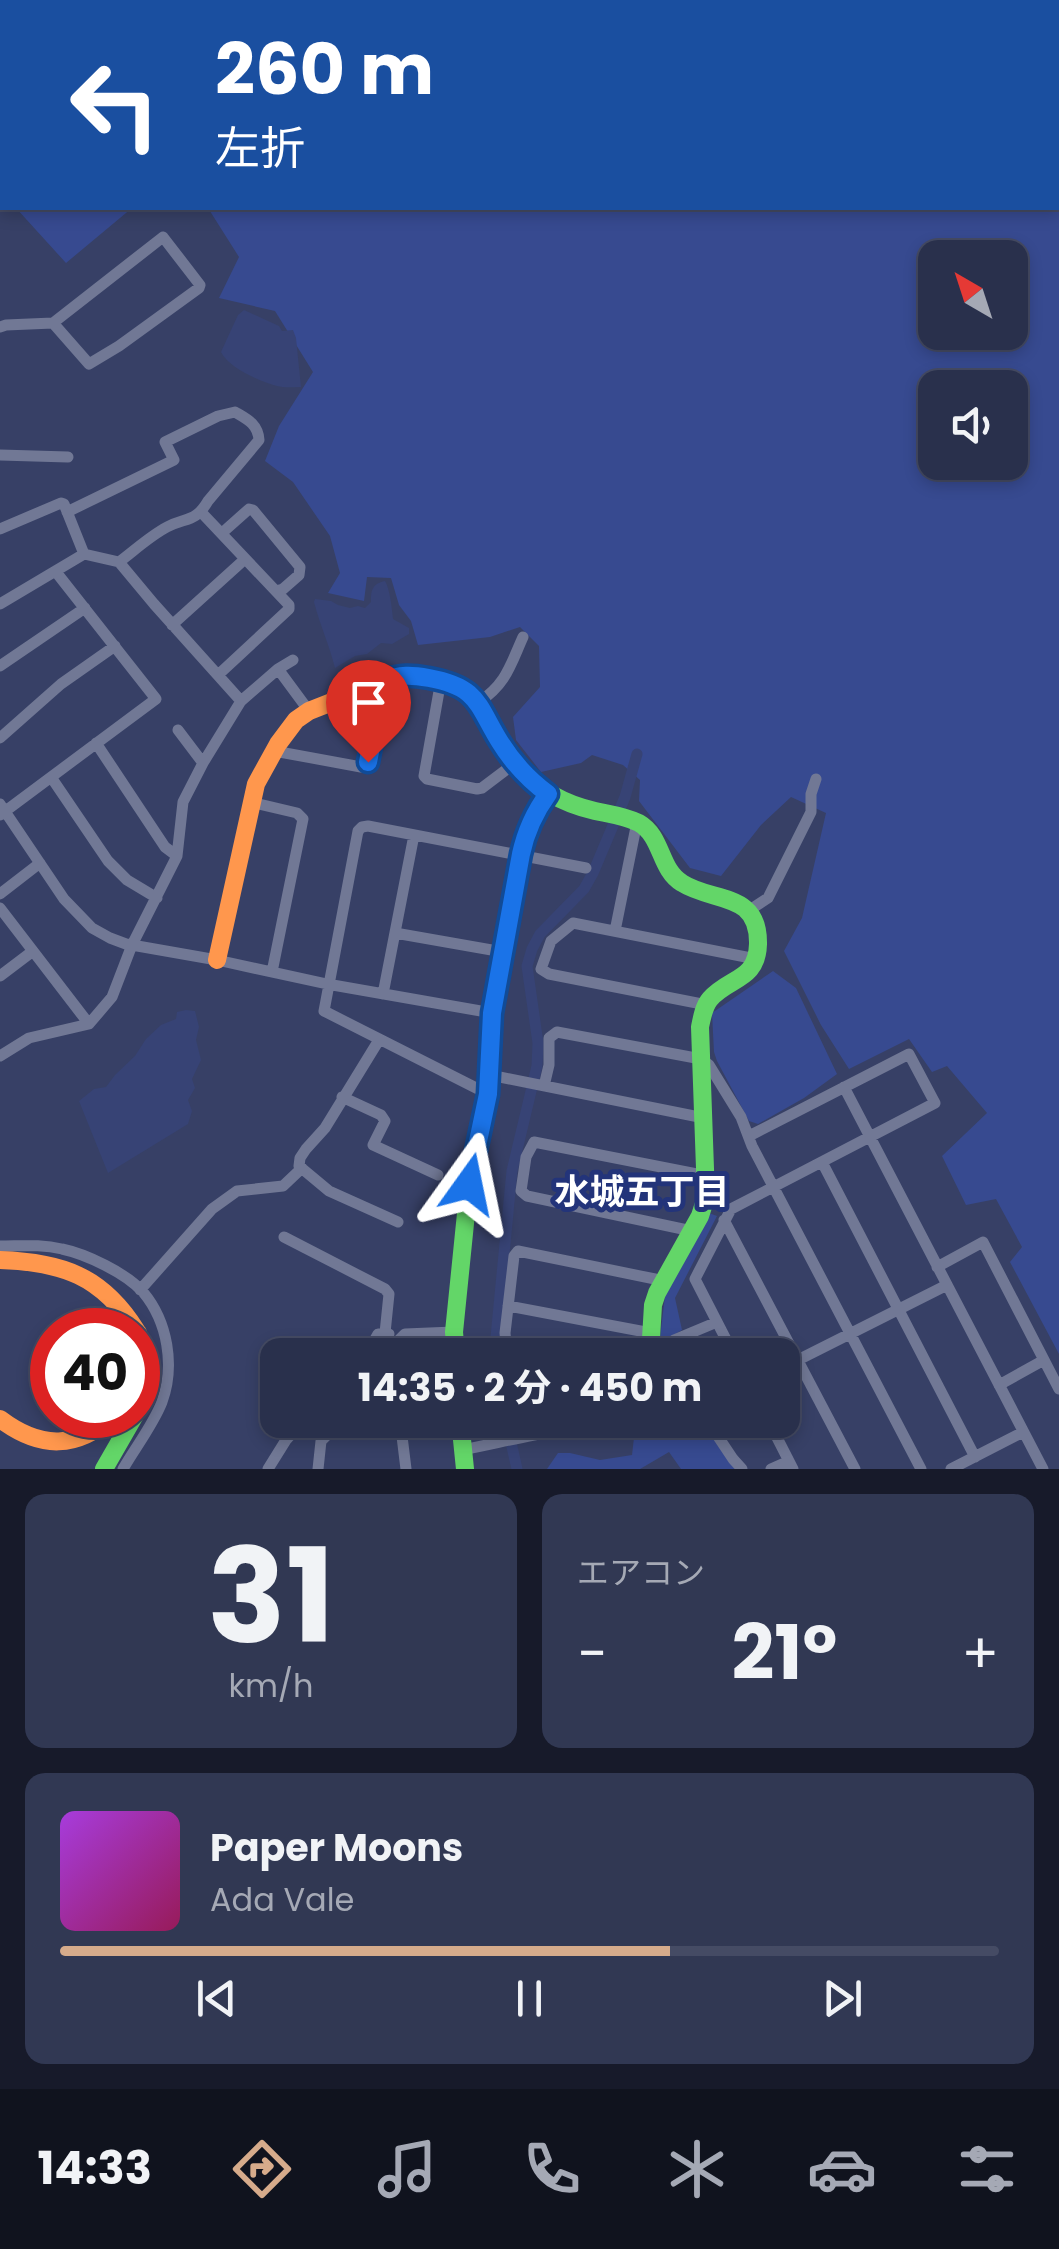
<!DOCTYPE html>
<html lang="ja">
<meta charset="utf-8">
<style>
:root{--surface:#29304c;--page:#313853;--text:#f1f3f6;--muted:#a5a9b5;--line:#454b64;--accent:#d6ab8b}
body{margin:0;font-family:Poppins,"Noto Sans JP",sans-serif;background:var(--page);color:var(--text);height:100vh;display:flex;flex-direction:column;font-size:38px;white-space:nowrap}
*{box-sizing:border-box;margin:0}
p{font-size:32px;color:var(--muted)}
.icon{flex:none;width:55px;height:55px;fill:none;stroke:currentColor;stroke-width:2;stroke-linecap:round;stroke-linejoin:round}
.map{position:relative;height:1469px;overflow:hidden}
.details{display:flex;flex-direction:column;gap:25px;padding:25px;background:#171a2a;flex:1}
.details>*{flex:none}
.top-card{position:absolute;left:0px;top:0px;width:1060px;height:210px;box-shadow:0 5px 15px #0003,0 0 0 2px var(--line);background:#1a4fa0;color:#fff;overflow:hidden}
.needle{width:65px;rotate:321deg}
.fabs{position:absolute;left:918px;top:240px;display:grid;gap:20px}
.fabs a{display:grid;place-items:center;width:110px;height:110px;border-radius:20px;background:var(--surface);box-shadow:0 5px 15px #0003,0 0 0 2px var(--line);font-size:50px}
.speed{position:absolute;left:30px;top:1308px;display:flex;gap:20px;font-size:50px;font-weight:700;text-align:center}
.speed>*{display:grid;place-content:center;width:130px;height:130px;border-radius:50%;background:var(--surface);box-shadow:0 5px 15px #0003,0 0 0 2px var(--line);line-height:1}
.speed .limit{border:15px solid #d22;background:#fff;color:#111}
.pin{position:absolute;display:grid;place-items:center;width:85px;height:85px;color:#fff;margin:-102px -42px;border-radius:50% 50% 50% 0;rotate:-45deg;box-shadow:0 0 10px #0007}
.pin .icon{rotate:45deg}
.me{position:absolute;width:110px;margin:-55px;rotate:12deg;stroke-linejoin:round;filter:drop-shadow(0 0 8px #0008)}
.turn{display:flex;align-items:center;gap:35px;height:210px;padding:0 50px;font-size:45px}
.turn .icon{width:130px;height:130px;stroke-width:2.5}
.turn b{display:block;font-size:70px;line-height:85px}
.big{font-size:75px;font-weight:700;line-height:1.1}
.details .card{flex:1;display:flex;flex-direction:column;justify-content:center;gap:15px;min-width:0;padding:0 35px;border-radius:20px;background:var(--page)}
.details .dial{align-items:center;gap:0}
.dial b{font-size:130px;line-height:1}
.song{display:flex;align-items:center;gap:30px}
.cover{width:120px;height:120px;border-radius:15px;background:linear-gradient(135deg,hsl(280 70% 55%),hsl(330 70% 35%))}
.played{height:10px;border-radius:5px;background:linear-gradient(90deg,var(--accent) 65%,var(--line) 65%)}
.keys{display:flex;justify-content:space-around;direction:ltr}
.heat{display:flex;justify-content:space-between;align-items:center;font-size:55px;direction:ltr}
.details .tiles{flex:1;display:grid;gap:25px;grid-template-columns:1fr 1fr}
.card:last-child{grid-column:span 2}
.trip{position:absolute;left:260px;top:1338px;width:540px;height:100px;border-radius:20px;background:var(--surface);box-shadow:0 5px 15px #0003,0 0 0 2px var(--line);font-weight:700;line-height:100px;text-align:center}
.menu{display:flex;height:160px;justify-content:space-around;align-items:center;background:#10131e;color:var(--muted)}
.menu .icon{width:70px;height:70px}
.menu .selected{color:var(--accent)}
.menu b{font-size:45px;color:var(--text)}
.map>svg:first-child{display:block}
.green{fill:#374a90;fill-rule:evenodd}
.water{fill:#374375}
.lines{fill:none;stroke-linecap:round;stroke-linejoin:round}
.canal{stroke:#374375;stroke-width:11}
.street{stroke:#717895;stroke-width:11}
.fast{stroke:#63d668;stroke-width:18}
.slow{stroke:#ff974d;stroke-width:18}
.route-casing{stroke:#114b97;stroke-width:25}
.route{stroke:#1a73e8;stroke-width:18}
.labels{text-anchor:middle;stroke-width:10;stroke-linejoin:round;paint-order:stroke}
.neighbourhood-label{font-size:35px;font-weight:bold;fill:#fff;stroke:#23347a}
</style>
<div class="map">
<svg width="1059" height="1469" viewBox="0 0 1059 1469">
<rect width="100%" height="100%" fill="#374066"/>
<!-- green -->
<path class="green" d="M0 0H1059V1354L1010 1262 1022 1247 996 1199 966 1205 942 1156 987 1113 947 1066 932 1072 909 1039 849 1069 821 1025 784 951 802 918 826 813 791 797 761 825 721 876 690 868 639 801 640 780 623 765 592 755 581 763 541 772 516 740 513 717 540 687 539 646 520 627 490 637 418 645 411 621 399 605 391 578 367 577 364 601 328 593 340 573 330 536 293 482 265 461 279 426 313 372 275 311 219 298 239 257 208 208H1058V2H2V179L0 169ZM935 258H1010V332H935ZM935 388H1010V462H935Z
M16 208H132L66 263Z
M773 971 796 988 837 1074 804 1098 758 1124 749 1121 717 1061 714 1052 712 1013Z
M706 1212 717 1216 675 1298 682 1330 668 1338 663 1355H658L665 1296Z
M641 1420H700L735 1469H681L669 1452 640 1469H547L558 1453H570L600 1460 632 1455 635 1429Z"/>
<!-- water -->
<path class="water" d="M244 310 279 326 282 331 293 330 296 338 301 387C293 387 284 388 277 386 259 381 229 368 221 352L238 315Z
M385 581C390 589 392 609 393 619L409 628V634L392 644 381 643 367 654 355 656 335 668C329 644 320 625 314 602L315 599 331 601 338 605 350 608 358 606 365 608 371 602C371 590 372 584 385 581Z
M186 1010 195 1011 199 1027 196 1040 201 1060 192 1079 195 1088 188 1100 192 1111 188 1124 108 1173 79 1101 94 1089 106 1087 115 1075 135 1056 146 1039 161 1025 176 1019 177 1012Z"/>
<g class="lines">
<!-- canal -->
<path class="canal" d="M496 1355V1337L512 1171 537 1066 538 1043 527 966 532 949 540 934 584 889 593 873 625 797 637 754
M506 1420 517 1469"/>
<!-- street -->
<path class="street" d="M205 2 206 0
M243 2 245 0
M0 327 6 325 53 323 163 237 200 285 199 288 119 346 89 364 53 323
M0 455 68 457
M67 512 174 460 165 442 218 416 235 412C247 419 258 424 259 440L208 501C195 523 186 517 167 527 150 536 135 550 119 562
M201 512 289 605V609L218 675
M0 529 61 503 64 504 84 554
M222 533 249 509 253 510 300 567 299 575 283 589 276 591
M0 604 84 554 119 562 154 604 241 701
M172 625 245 559
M0 666 85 608
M278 669 309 711
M441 680 424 776 427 779 477 789 482 788 515 763
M479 702C506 684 510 666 523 637
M178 730 203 763
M0 738 61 684 115 646
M96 743 165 847 177 856
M274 751 361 767 367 765 383 681
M51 777 108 861 127 880 157 898
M250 802 297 813 303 819 272 972
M0 804 64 899 92 928 110 938 126 944 217 960 327 984 492 1013
M0 815 156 699 56 572
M0 894 40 863
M0 908 89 1024
M748 911 768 898 811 812V794L816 779
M615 931 637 822
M395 933 503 952
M0 976 33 951
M383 994 414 835
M707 1005 549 974 541 969 551 941 573 923 756 959
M379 1040 325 1128 306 1149 300 1158 299 1166 329 1191 398 1222
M0 1056 29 1038 89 1024 112 997 132 945 177 856 183 802 203 763 241 701 278 669 293 660
M490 1075 704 1118
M544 1086 549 1065V1038L557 1032 701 1059 709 1065 741 1117 752 1146 921 1469
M844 1087 1043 1469
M488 1094 324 1011 358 831 362 827 368 826 586 868
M342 1097 381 1115 385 1121 373 1145 438 1175
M822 1162 975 1457
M724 1220 855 1469
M692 1231 527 1196 521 1191 526 1157 534 1142 707 1176
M284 1237 385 1289 389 1294 385 1333
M0 1246C21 1246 41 1244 62 1249 86 1254 126 1273 143 1292 168 1322 175 1366 162 1402 153 1425 135 1448 123 1469
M937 1267 983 1242 1059 1389
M140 1290 212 1209 237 1191 283 1186 302 1168
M508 1306 651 1333
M366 1355 378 1334H389
M399 1355 398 1341 405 1334 454 1332
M507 1355 505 1333 514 1256 518 1251 655 1279 663 1282
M671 1355 668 1348 674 1340 717 1322
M734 1355 695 1279 731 1209 935 1103 909 1054 749 1136
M782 1368 947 1285
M999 1385 1044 1360
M400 1420 406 1469
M707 1420 733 1459 742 1469
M768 1420 793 1469
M462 1450C493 1444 525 1436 556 1431 585 1427 607 1441 633 1420
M268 1469 286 1440 304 1420
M318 1469 321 1441 342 1420
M771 1469 789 1461
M951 1469 1023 1432"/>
<!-- fast -->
<path class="fast" d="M504 747C525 782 555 802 595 811 609 814 625 816 639 823 663 837 659 869 682 883 713 903 759 891 758 944 757 981 729 977 710 999 704 1006 702 1017 700 1027L706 1197 700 1216 657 1293 653 1305 650 1355
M456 1355 454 1332 469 1184 490 1075 492 1013 527 829 536 809 548 794
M460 1420 465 1469
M104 1469 135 1415"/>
<!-- slow -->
<path class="slow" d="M217 960 256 784 278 744 296 720 309 711 398 676 432 677 457 686 474 700 504 747
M0 1260C62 1262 102 1276 136 1330
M138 1333C147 1358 146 1382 138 1407
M0 1419C41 1450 77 1449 115 1415"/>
</g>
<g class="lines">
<!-- route casing -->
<g class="route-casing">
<path id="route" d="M368 762 384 681C400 674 412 675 429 678 479 687 477 705 500 742 513 763 529 780 548 794 534 813 526 831 521 854L492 1013 488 1094 469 1184"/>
</g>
<!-- route -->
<use href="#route" class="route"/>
</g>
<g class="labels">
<!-- neighbourhood labels -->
<g class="neighbourhood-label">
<text x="642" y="1204">水城五丁目</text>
</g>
</g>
</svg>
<div class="fabs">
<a><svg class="needle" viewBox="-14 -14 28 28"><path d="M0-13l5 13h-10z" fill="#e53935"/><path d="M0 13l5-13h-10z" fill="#a5a9b5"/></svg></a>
<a><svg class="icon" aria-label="sound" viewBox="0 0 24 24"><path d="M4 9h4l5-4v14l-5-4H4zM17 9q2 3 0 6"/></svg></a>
</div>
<div class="speed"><div class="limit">40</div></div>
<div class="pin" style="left:368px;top:762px;background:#d93025"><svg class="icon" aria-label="arrive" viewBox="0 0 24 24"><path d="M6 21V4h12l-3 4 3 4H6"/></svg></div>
<svg class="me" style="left:469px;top:1184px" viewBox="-20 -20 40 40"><path d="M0-17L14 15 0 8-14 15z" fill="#1a73e8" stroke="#fff" stroke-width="4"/></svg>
<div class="trip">14:35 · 2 分 · 450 m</div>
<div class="top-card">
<div class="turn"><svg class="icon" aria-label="left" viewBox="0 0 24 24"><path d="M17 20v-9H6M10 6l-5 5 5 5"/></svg><div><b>260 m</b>左折</div></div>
</div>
</div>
<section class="details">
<div class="tiles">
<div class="card dial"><b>31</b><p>km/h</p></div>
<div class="card"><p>エアコン</p>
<div class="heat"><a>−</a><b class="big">21°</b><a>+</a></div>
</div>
<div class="card">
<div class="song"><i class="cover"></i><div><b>Paper Moons</b><p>Ada Vale</p></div></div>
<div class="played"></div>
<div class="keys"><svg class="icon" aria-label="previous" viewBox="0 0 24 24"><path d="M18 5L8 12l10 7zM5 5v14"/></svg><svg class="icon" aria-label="pause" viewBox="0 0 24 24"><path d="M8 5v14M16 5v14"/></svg><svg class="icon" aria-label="next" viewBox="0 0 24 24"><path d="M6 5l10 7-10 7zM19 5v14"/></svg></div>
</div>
</div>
</section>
<nav class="menu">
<b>14:33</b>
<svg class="icon selected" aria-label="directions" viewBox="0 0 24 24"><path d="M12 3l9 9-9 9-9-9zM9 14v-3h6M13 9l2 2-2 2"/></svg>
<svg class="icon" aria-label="music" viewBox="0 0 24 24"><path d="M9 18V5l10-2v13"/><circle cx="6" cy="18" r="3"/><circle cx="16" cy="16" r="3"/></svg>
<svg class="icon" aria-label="phone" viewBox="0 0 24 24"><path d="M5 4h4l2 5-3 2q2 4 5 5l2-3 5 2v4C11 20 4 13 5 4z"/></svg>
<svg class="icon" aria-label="climate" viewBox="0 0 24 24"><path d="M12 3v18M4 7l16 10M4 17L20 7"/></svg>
<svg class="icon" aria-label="car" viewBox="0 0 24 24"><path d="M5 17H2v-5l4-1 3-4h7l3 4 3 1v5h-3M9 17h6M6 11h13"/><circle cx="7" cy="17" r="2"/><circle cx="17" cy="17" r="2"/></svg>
<svg class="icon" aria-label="filters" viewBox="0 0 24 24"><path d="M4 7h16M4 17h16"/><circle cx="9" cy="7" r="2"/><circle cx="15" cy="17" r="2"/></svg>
</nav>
